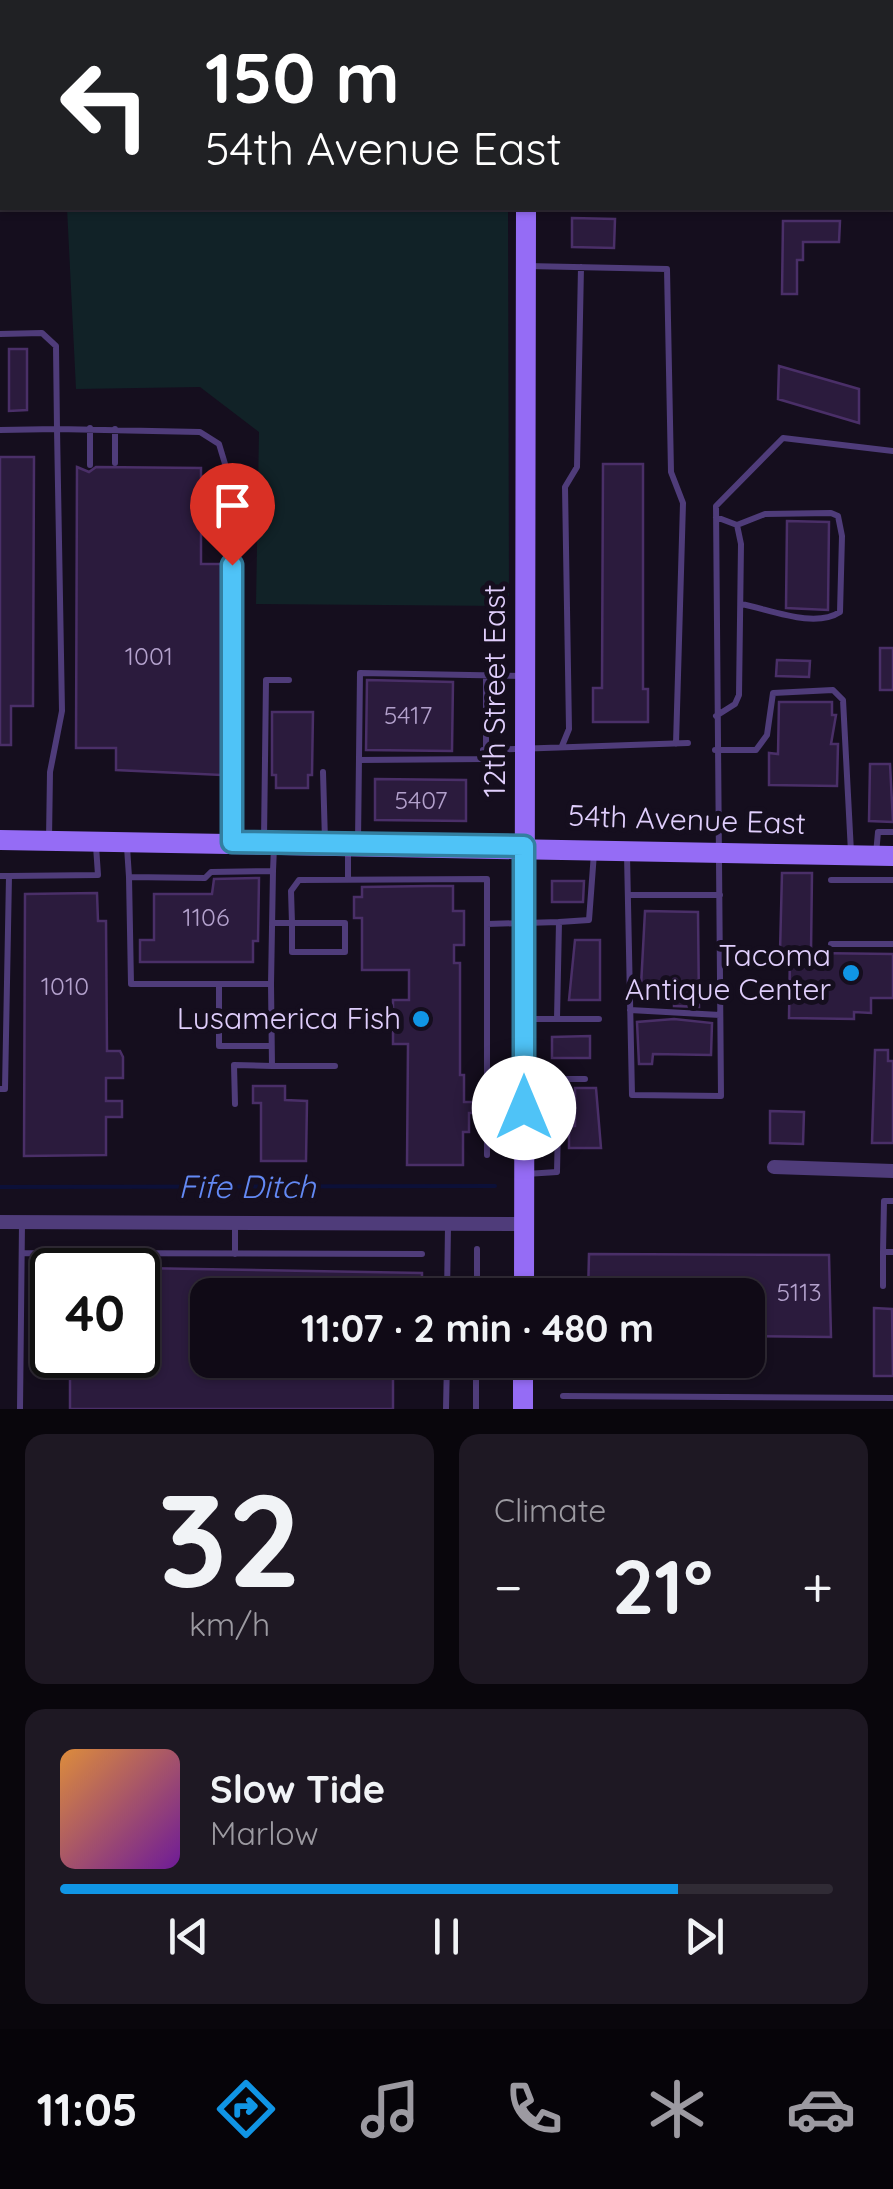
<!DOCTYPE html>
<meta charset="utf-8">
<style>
:root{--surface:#100a16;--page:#1e1823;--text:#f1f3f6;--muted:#9c9aa1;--line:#302b35;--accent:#1095e5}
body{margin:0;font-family:Quicksand,sans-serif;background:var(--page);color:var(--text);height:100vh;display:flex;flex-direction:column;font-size:38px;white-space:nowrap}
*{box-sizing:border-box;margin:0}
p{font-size:32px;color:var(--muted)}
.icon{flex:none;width:55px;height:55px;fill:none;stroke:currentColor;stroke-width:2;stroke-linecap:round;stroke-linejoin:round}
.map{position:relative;height:1409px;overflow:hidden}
.details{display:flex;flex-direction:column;gap:25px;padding:25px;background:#09060c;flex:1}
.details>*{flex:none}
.banner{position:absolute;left:0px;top:0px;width:895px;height:210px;box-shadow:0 2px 8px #0004,0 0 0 2px var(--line);background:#202124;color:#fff;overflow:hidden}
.speed{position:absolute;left:30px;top:1248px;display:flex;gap:20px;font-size:50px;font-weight:700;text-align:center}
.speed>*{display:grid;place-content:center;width:130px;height:130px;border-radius:50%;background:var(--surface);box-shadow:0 2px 8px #0004,0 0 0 2px var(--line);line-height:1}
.speed .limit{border:5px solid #111;border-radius:15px;background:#fff;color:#111}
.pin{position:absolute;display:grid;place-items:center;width:85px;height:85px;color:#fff;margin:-102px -42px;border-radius:50% 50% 50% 0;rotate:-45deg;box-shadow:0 0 10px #0007}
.pin .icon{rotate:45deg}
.me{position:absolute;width:110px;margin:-55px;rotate:0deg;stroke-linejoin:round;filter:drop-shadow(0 0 8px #0008)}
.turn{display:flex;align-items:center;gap:35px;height:210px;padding:0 40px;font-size:45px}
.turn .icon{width:130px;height:130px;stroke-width:2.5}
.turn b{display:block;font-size:70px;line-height:85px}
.big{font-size:75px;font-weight:700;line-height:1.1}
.details .widget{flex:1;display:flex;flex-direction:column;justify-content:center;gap:15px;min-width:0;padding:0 35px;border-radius:20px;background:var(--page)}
.details .dial{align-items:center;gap:0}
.dial b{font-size:130px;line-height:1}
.song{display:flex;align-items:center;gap:30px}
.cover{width:120px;height:120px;border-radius:15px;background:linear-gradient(135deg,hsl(30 70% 55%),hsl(280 70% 35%))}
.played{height:10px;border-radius:5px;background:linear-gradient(90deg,var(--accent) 80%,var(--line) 80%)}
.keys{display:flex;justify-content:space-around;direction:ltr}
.heat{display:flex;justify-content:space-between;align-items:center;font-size:55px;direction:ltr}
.details .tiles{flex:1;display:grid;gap:25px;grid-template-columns:1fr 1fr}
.widget:last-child{grid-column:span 2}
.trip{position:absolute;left:190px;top:1278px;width:575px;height:100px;border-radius:20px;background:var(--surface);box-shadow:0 2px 8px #0004,0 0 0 2px var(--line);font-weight:700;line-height:100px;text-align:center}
.tabs{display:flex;height:160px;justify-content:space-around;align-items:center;background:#060409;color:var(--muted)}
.tabs .icon{width:70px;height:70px}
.tabs .on{color:var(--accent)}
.tabs b{font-size:45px;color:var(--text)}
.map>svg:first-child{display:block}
.green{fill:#112227}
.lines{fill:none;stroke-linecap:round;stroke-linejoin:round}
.stream{stroke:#0c1038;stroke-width:4}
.building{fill:#2b1b3d;stroke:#4a2f68;stroke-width:2.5}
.lane{stroke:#4f3c7a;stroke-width:6}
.street{stroke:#4f3c7a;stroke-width:14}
.secondary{stroke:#956cf5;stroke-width:20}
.route-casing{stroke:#337fa1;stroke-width:25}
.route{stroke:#4fc3f7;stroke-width:18}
.poi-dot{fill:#1095e5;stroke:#150e1e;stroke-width:4}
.labels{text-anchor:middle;stroke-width:10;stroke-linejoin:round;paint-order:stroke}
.number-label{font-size:25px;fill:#b3a1cc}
.street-label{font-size:30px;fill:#e0cefc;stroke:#150e1e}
.poi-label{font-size:30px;fill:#e0cefc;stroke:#150e1e;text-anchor:end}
.water-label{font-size:32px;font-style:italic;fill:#6389f4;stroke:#150e1e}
</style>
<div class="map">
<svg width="893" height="1409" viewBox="0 0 893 1409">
<rect width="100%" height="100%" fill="#150e1e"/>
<!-- green -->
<path class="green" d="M67 208H508L509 606 256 604 259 432 200 387 76 389Z"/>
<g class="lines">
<!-- stream -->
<path class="stream" d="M0 1187 495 1186"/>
</g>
<!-- building -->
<path class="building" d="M572 218 615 219 614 248 572 247Z
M783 221H840L839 242H803V260H797V294H782Z
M9 349H27V410L9 411Z
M779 366 859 389V423L778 399Z
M0 457H34L33 706H11V745H0Z
M603 464H643V689H648V722H593V688H602Z
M77 467 89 472 96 467 201 468V564H221V775L116 770V748H76Z
M787 521 829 522 828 610 786 608Z
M880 648H893V690H880Z
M777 660 810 661 809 677 776 676Z
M367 680 453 682 452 751 366 750Z
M779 702H832V715H836L831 744H838L837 786 769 785V753L778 754Z
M272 712H313L312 775H308V788H276V775H272Z
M870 764H890L893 822 869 821Z
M375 779 466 780V821L375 820Z
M782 873H812L811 953 893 954V998H871V1013L854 1012V1019L789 1018 790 952H780Z
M259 878 258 941H253V962H140V940H154V894H212L214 879Z
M552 881H584L583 902H552Z
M429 886H453V911H464V945H454V963H460V1075H464V1102H473V1113H469V1132H463V1165H407L408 1044H393V1000H409V970H362V918H354V897H362V887Z
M97 893 98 921H106L107 1051H120L123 1057V1078H106V1101H122V1117H106V1155L24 1156 25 894Z
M645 911 698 912 699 1007 674 1006V987L641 986Z
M575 940H600V1000H569Z
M674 1019 712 1023 711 1055 653 1054 652 1064H639L637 1022Z
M590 1036V1058H552V1037Z
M875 1050H888V1061H893V1143H872Z
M253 1086H285V1100L307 1101 306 1161H261V1103H253Z
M575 1088H596L601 1148H569V1126H575Z
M770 1111 804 1112 803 1144 770 1143Z
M589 1254 829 1255 831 1337 748 1336V1295H588Z
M138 1268 422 1273V1295H208V1360H393V1409H70V1355H138Z
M44 1274H52V1323H44Z
M874 1308 892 1309 893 1376H874Z"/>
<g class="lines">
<!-- lane -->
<path class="lane" d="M392 2V0
M491 2V0
M527 266 667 269 671 472 683 503 676 744
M0 334 42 333 56 346 57 429 0 430
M90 428V465
M115 429V463
M716 517 737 525 741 544 739 695 735 704 716 716
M737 525 765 514 831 513 838 516 842 536 840 612C814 629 769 609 741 604
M562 746 569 729 565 487 577 467 581 267
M483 750 688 743
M715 750H756L767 735 773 693 833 690 843 700 851 852
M359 760 486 759V675
M323 772 325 841
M49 839 50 772 62 711 57 429 200 432 219 444 232 487
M264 840 266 680H289
M358 842 360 673 524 676
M127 847 129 877 205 878 211 872 273 871 271 984H131L129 877
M876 854 878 832H893
M627 855 632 1095 721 1096 716 506 783 438 893 451
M273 871 274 847
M0 876H9L5 1089H0
M9 876 98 875 96 846
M348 877V848
M831 880H893
M628 895H720
M559 922 589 920 594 853
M272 923H292L291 891 299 880 487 879V1141H520
M292 923H345V952H292Z
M487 924 559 922 557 1019
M831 944H893
M219 984V1046H271
M630 1010 720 1015
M530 1019H599
M272 1066H335
M559 1079H585
M235 1104 234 1065 272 1066 271 984
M487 1141V1155
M526 1174 557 1172 559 1079 530 1076
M893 1201H884L883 1252H893
M883 1252V1286
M22 1253 422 1254
M235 1254V1225
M447 1295 448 1226
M477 1295V1249
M563 1396 893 1398
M20 1409 22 1223
M446 1409 447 1360
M476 1409V1360"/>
<!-- street -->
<path class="street" d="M231 842 232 487
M774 1167 893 1171
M0 1222 525 1224"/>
<!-- secondary -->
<path class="secondary" d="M527 2V0
M0 840 893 856
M524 1295 526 208
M523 1409V1360"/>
</g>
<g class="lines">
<!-- route casing -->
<g class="route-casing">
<path id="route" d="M232 565V842L524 846V1108"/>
</g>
<!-- route -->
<use href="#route" class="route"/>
</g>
<!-- markers -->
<g class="poi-dot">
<circle cx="851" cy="973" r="10"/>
<circle cx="421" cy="1019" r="10"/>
</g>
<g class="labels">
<!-- number labels -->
<g class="number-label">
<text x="149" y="665">1001</text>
<text x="408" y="724">5417</text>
<text x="421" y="809">5407</text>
<text x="206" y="926">1106</text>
<text x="65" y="995">1010</text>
<text x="799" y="1301">5113</text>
</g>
<!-- street labels -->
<g class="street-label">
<text transform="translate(495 691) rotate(-90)" y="10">12th Street East</text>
<text transform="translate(687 820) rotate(2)" y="10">54th Avenue East</text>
</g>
<!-- poi labels -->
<g class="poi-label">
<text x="831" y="966">Tacoma<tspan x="831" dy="34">Antique Center</tspan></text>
<text x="401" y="1029">Lusamerica Fish</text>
</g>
<!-- water labels -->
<g class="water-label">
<text x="247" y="1198">Fife Ditch</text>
</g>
</g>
</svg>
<div class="speed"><div class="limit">40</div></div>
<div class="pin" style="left:232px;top:565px;background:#d93025"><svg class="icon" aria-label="arrive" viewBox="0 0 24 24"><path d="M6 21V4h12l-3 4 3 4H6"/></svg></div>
<svg class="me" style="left:524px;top:1108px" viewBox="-20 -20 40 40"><circle r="19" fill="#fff"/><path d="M0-13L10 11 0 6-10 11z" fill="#4fc3f7"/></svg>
<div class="trip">11:07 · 2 min · 480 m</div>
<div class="banner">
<div class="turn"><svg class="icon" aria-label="left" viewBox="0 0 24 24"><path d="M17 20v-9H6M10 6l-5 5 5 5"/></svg><div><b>150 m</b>54th Avenue East</div></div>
</div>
</div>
<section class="details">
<div class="tiles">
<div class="widget dial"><b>32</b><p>km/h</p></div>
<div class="widget"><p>Climate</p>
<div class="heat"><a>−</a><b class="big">21°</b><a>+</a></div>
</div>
<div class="widget">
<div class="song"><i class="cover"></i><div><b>Slow Tide</b><p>Marlow</p></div></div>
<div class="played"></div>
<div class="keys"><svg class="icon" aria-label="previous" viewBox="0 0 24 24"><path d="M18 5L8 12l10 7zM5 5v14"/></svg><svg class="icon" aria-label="pause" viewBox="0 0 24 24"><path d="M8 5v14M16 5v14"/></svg><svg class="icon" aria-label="next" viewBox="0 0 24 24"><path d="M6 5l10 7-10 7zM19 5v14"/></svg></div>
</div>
</div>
</section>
<nav class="tabs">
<b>11:05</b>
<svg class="icon on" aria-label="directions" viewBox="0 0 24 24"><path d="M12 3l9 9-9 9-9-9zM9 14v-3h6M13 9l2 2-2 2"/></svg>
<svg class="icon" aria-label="music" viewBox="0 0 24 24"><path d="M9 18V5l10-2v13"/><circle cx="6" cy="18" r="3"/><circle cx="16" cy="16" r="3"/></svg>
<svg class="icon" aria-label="phone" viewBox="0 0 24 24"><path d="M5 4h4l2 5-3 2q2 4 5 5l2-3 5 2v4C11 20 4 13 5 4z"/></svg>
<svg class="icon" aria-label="climate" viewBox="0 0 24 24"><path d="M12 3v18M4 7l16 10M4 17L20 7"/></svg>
<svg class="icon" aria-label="car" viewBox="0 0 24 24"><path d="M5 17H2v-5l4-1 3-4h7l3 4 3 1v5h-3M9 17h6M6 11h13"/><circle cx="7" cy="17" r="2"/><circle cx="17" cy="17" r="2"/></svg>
</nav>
